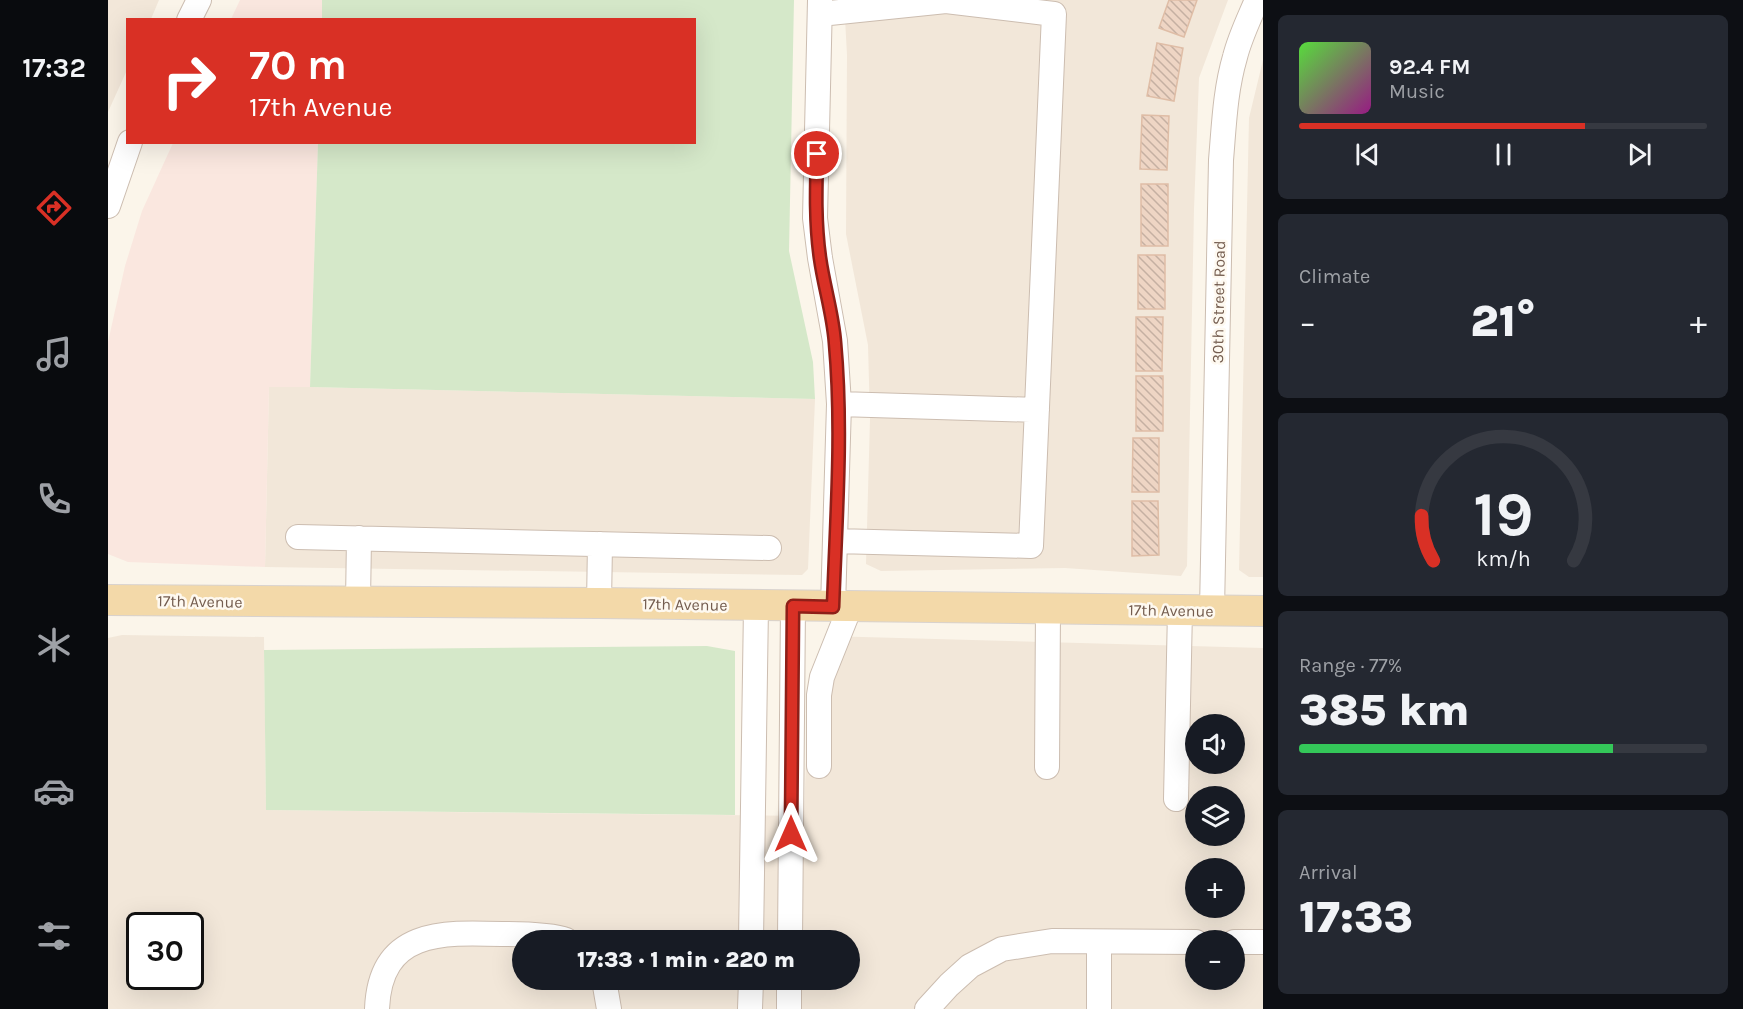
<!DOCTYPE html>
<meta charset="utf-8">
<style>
:root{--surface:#171b24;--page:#242831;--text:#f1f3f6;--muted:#9ea1a6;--line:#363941;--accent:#d93025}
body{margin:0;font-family:Karla,sans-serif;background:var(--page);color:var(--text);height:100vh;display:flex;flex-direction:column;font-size:22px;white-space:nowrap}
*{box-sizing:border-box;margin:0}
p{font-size:20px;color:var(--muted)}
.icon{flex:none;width:33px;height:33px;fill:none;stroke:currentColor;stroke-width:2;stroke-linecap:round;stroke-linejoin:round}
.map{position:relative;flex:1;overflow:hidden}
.details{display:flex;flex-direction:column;gap:15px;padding:15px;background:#0d0f14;width:480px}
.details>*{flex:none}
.guide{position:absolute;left:18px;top:18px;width:570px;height:126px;border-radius:0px;box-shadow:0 6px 24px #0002;background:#d93025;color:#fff;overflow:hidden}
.buttons{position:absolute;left:1077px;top:714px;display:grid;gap:12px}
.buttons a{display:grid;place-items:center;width:60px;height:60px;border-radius:50%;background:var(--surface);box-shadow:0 6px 24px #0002;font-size:30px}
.speed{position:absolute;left:18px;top:912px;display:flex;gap:12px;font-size:30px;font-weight:700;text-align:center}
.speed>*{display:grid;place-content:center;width:78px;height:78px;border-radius:50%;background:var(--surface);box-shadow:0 6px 24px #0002;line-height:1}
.speed .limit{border:3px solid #111;border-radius:9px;background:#fff;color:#111}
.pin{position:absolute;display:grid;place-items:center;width:51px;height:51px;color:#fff;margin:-26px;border:3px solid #fff;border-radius:50%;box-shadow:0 2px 6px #0007}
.me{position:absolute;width:66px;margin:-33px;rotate:0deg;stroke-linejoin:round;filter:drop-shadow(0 0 4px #0008)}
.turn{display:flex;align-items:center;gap:21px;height:126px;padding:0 24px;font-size:27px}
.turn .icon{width:78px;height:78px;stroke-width:2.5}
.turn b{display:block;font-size:42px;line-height:51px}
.big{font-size:45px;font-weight:800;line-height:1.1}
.details .widget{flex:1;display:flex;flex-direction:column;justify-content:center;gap:9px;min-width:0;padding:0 21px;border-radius:9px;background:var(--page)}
.details .dial{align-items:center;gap:0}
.dial svg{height:156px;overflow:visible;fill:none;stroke:var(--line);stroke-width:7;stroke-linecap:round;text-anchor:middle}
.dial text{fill:var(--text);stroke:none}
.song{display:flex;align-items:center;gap:18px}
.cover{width:72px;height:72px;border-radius:9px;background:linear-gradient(135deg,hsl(110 70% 55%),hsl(310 70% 35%))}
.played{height:6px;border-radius:3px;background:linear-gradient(90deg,var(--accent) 70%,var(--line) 70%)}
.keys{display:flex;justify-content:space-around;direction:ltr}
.heat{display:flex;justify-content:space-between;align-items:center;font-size:33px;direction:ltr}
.charge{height:9px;border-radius:4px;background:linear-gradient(90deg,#34c759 77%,var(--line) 0)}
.trip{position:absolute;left:404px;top:930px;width:348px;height:60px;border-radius:30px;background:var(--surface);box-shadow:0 6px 24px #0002;font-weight:800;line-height:60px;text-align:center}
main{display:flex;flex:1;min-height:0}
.menu{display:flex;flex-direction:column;width:108px;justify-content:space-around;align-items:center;background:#090b0e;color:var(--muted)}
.menu .icon{width:42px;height:42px}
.menu .active{color:var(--accent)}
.menu b{font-size:27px;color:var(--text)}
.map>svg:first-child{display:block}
.residential{fill:#f2e7d9;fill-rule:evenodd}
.commercial{fill:#fae7df}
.green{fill:#d5e8c9}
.building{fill:url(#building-back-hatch);stroke:#dfbda6;stroke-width:1.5}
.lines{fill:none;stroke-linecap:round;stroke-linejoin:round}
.minor-casing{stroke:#ccbdb0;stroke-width:26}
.major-casing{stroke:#d8d2ce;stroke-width:32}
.minor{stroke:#fff;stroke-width:24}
.major{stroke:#f3d9a9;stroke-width:30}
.route-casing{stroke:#8d1f18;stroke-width:15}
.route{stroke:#d93025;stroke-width:10}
.labels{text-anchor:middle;stroke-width:5;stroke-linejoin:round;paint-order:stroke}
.street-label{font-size:16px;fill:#745d4f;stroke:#fef9f0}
</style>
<main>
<nav class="menu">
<b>17:32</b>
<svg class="icon active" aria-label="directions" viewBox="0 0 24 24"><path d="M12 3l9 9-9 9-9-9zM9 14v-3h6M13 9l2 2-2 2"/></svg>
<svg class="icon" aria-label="music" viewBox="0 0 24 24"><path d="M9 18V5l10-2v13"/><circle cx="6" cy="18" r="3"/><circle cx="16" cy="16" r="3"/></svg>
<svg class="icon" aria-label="phone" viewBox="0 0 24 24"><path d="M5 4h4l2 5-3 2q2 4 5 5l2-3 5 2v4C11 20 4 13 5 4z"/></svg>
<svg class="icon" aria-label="climate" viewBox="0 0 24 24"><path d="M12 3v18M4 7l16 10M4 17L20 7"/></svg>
<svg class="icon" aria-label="car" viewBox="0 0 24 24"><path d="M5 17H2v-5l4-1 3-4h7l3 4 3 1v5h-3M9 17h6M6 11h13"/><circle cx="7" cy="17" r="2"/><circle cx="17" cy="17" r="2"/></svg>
<svg class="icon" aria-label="filters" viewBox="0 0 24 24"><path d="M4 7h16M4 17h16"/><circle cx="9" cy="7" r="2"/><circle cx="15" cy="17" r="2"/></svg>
</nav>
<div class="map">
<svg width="1155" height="1009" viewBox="0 0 1155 1009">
<defs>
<pattern id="building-back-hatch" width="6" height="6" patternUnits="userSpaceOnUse" patternTransform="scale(1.5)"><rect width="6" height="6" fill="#eed5c4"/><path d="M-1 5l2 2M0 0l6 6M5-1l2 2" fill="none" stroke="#c5b0a2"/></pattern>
</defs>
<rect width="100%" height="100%" fill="#fbf5ea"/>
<!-- residential -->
<path class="residential" d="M0 0H51L43 19 20 20 19 70 0 112Z
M736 0H1120L1091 78 1086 209 1079 566 1073 576 957 568 773 571 758 564 762 419 760 345 738 234 739 55Z
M1155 60V577H1141L1131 570 1141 118Z
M161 386 707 399 700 569 694 575 157 567Z
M14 635 156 637 158 810 696 816 701 676 718 636 1155 648V1009H0V638ZM1088 724H1126V764H1088ZM1088 796H1126V836H1088ZM1088 868H1126V908H1088ZM32 926H82V976H32ZM414 940H741V980H414ZM1088 940H1126V980H1088Z"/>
<!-- commercial -->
<path class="commercial" d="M132 0H214V19H123Z
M65 143H210L202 387H161L157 567 20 562 0 554V342L17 266 34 211Z"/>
<!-- green -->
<path class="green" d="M214 0H686L681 251 705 362 707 399 202 387 210 143 586 142V20L214 19Z
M599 646 627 651V815L158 810 156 650Z"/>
<!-- building -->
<path class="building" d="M1061 0H1089L1076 37 1051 28Z
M1049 43 1075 48 1066 101 1039 96Z
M1034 115 1061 116 1059 170 1032 169Z
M1033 184H1060V246H1033Z
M1030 255H1057V309H1030Z
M1028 317H1055L1054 371H1028Z
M1028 376H1055V431H1028Z
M1025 438H1051V492H1024Z
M1024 501H1050L1051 555 1024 556Z"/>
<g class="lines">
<!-- minor casing -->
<g class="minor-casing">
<path id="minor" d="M712 0 707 218 712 258 727 341 731 404 725 607
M712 14 838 1 946 14 923 546 727 541
M81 20 91 0
M0 206 22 142
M731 404 929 410
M190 537 661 548
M250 601 251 538
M491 603 492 544
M1104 610 1113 160C1116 126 1117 91 1127 57 1132 37 1141 19 1149 0
M711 766V695L714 677 742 607
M939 767 940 609
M1068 799 1072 610
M643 940 648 606
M682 940 685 606
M1126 942H1155
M496 980 501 1009
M269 1009C272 930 333 932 394 934 410 934 445 935 458 940
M642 1009 643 980
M681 1009V980
M819 1009 841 985 862 966 894 949 944 941 1088 942
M991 1009V942"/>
</g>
<!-- major casing -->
<g class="major-casing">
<path id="major" d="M0 600 491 603 1155 611"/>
</g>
<!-- minor -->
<use href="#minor" class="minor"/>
<!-- major -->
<use href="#major" class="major"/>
</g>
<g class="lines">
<!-- route casing -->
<g class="route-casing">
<path id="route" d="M683 834 685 606 725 607C728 519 735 431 727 343 725 314 716 287 712 258 707 223 708 189 709 154"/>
</g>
<!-- route -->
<use href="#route" class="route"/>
</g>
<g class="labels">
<!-- street labels -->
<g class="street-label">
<text transform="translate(1110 302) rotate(-89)" y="6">30th Street Road</text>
<text transform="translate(92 601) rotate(1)" y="6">17th Avenue</text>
<text transform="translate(577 604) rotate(1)" y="6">17th Avenue</text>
<text transform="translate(1063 610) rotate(1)" y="6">17th Avenue</text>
</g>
</g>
</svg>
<div class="buttons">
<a><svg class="icon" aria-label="sound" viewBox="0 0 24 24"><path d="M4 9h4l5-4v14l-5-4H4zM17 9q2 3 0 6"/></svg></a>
<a><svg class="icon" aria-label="layers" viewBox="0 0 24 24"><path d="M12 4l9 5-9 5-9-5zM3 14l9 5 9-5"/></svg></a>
<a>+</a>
<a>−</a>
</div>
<div class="speed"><div class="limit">30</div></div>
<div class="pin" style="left:709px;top:154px;background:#d93025"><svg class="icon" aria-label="arrive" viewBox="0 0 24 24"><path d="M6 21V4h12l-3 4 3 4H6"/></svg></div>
<svg class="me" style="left:683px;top:834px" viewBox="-20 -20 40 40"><path d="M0-17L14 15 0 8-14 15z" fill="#d93025" stroke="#fff" stroke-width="4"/></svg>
<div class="trip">17:33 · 1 min · 220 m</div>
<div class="guide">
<div class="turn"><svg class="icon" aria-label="right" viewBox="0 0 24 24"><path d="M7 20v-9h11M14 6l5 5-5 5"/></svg><div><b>70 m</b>17th Avenue</div></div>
</div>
</div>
<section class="details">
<div class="widget">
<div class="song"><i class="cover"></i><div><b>92.4 FM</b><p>Music</p></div></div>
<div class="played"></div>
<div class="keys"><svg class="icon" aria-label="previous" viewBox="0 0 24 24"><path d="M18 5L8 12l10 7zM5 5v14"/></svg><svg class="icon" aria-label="pause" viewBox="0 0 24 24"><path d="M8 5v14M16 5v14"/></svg><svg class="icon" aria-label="next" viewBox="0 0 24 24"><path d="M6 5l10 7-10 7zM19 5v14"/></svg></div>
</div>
<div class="widget"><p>Climate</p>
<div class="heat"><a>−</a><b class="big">21°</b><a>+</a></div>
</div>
<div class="widget dial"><svg viewBox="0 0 100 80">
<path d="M14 69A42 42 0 1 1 86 69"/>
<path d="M14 69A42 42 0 0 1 8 46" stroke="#d93025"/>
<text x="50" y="56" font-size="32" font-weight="700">19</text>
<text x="50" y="72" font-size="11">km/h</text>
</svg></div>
<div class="widget"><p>Range · 77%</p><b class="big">385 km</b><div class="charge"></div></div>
<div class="widget"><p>Arrival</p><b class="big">17:33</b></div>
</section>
</main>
